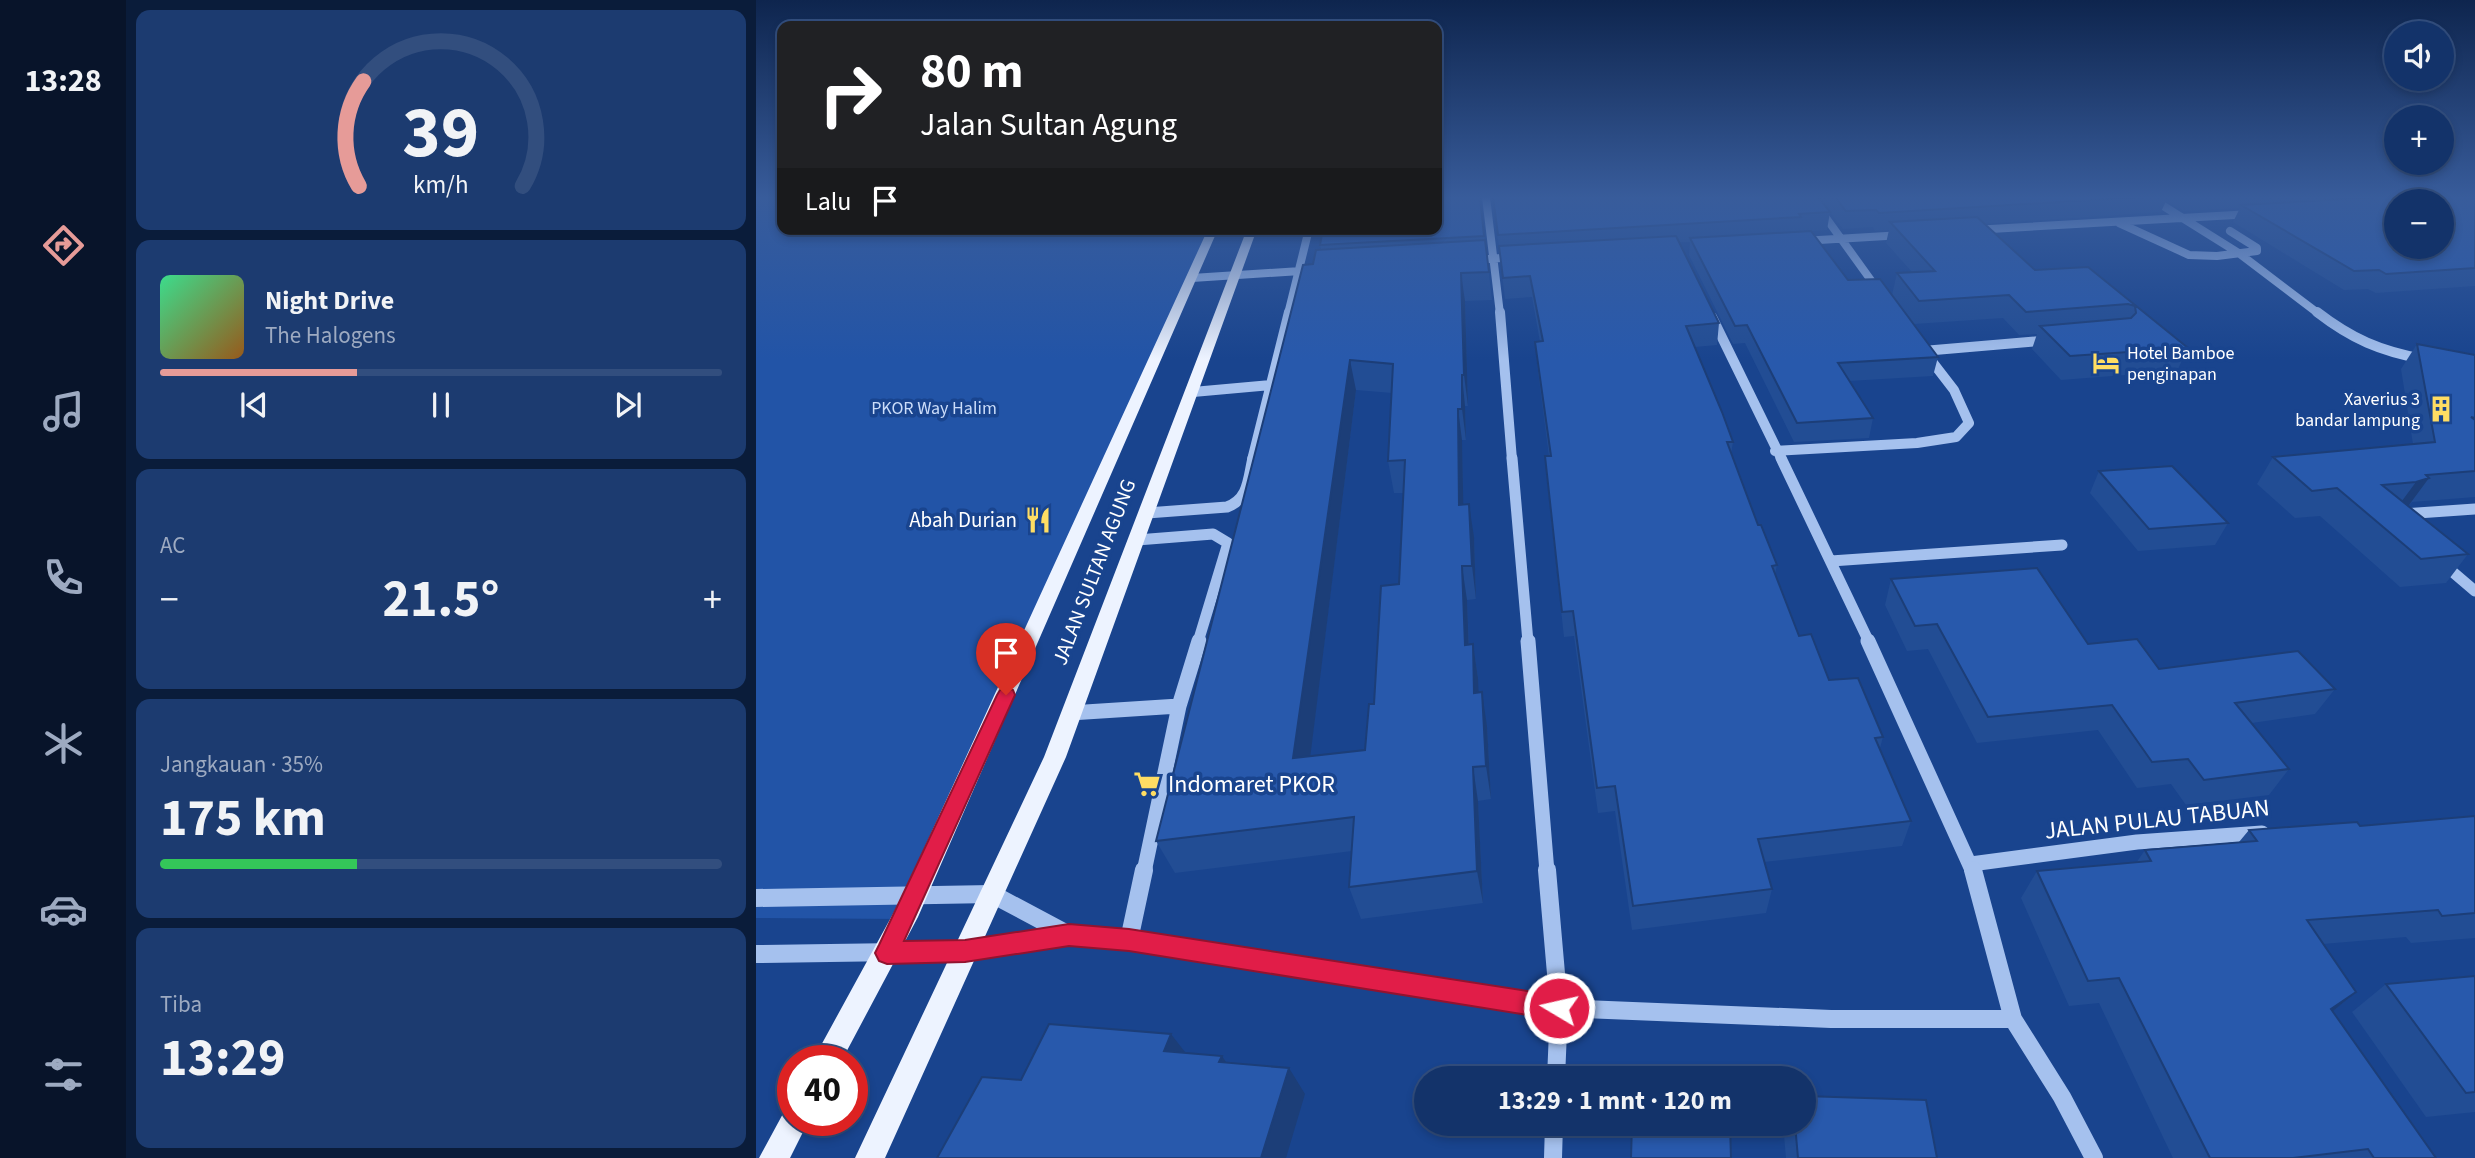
<!DOCTYPE html>
<html lang="id">
<meta charset="utf-8">
<style>
:root{--surface:#13336a;--page:#1c3b70;--text:#f1f3f6;--muted:#9daac1;--line:#324e7e;--accent:#e69b98}
body{margin:0;font-family:"Source Sans 3",sans-serif;background:var(--page);color:var(--text);height:100vh;display:flex;flex-direction:column;font-size:26px;white-space:nowrap}
*{box-sizing:border-box;margin:0}
p{font-size:23px;color:var(--muted)}
.icon{flex:none;width:38px;height:38px;fill:none;stroke:currentColor;stroke-width:2;stroke-linecap:round;stroke-linejoin:round}
.map{position:relative;flex:1;overflow:hidden}
.panel{display:flex;flex-direction:column;gap:10px;padding:10px;background:#0a1c3a;width:630px}
.panel>*{flex:none}
.guide{position:absolute;left:21px;top:21px;width:665px;height:214px;border-radius:14px;box-shadow:0 4px 10px #0003,0 0 0 2px var(--line);background:#202124;color:#fff;overflow:hidden}
.buttons{position:absolute;left:1628px;top:21px;display:grid;gap:14px}
.buttons a{display:grid;place-items:center;width:70px;height:70px;border-radius:50%;background:var(--surface);box-shadow:0 4px 10px #0003,0 0 0 2px var(--line);font-size:35px}
.speed{position:absolute;left:21px;top:1045px;display:flex;gap:14px;font-size:35px;font-weight:700;text-align:center}
.speed>*{display:grid;place-content:center;width:91px;height:91px;border-radius:50%;background:var(--surface);box-shadow:0 4px 10px #0003,0 0 0 2px var(--line);line-height:1}
.speed .limit{border:10px solid #d22;background:#fff;color:#111}
.pin{position:absolute;display:grid;place-items:center;width:60px;height:60px;color:#fff;margin:-72px -30px;border-radius:50% 50% 50% 0;rotate:-45deg;box-shadow:0 0 7px #0007}
.pin .icon{rotate:45deg}
.me{position:absolute;width:77px;margin:-38px;rotate:279deg;stroke-linejoin:round;filter:drop-shadow(0 0 5px #0008)}
.turn{display:flex;align-items:center;gap:24px;height:147px;padding:0 28px;font-size:32px}
.turn .icon{width:91px;height:91px;stroke-width:2.5}
.turn b{display:block;font-size:49px;line-height:60px}
.then{display:flex;align-items:center;height:66px;padding:0 28px;background:#0003;gap:14px;font-size:26px}
.big{font-size:52px;font-weight:700;line-height:1.1}
.panel .tile{flex:1;display:flex;flex-direction:column;justify-content:center;gap:10px;min-width:0;padding:0 24px;border-radius:14px;background:var(--page)}
.panel .dial{align-items:center;gap:0}
.dial svg{height:182px;overflow:visible;fill:none;stroke:var(--line);stroke-width:7;stroke-linecap:round;text-anchor:middle}
.dial text{fill:var(--text);stroke:none}
.song{display:flex;align-items:center;gap:21px}
.cover{width:84px;height:84px;border-radius:10px;background:linear-gradient(135deg,hsl(150 70% 55%),hsl(30 70% 35%))}
.played{height:7px;border-radius:4px;background:linear-gradient(90deg,var(--accent) 35%,var(--line) 35%)}
.keys{display:flex;justify-content:space-around;direction:ltr}
.heat{display:flex;justify-content:space-between;align-items:center;font-size:38px;direction:ltr}
.charge{height:10px;border-radius:5px;background:linear-gradient(90deg,#34c759 35%,var(--line) 0)}
.trip{position:absolute;left:658px;top:1066px;width:402px;height:70px;border-radius:35px;background:var(--surface);box-shadow:0 4px 10px #0003,0 0 0 2px var(--line);font-weight:700;line-height:70px;text-align:center}
main{display:flex;flex:1;min-height:0}
.tab-bar{display:flex;flex-direction:column;width:126px;justify-content:space-around;align-items:center;background:#08142a;color:var(--muted)}
.tab-bar .icon{width:49px;height:49px}
.tab-bar .current{color:var(--accent)}
.tab-bar b{font-size:32px;color:var(--text)}
.map>svg:first-child{display:block}
.green{fill:#2254a7}
.lines{fill:none;stroke-linecap:round;stroke-linejoin:round}
.minor-far4{stroke:#a5c1ee;stroke-width:8}
.minor-far3{stroke:#a5c1ee;stroke-width:10}
.minor-far2{stroke:#a5c1ee;stroke-width:11}
.minor-far1{stroke:#a5c1ee;stroke-width:15}
.minor{stroke:#a5c1ee;stroke-width:18}
.major{fill:#edf3ff;fill-rule:evenodd}
.wall{fill:#224d94;fill-rule:evenodd}
.shaded-wall{fill:#1c3e78}
.building{fill:#2859ac;stroke:#1c3e78;stroke-width:2;fill-rule:evenodd}
.route{fill:#e11d48;stroke:#92132f;stroke-width:2}
.labels{text-anchor:middle;stroke-width:7;stroke-linejoin:round;paint-order:stroke}
.far-poi-label{font-size:18px;fill:#fff;stroke:#19448e;text-anchor:start}
.far-park-label{font-size:18px;fill:#cbddfa;stroke:#19448e}
.poi-label{font-size:21px;fill:#fff;stroke:#19448e;text-anchor:end}
.street-label{font-size:21px;fill:#fff;stroke:#19448e}
.near-poi-label{font-size:24px;fill:#fff;stroke:#19448e;text-anchor:start}
.near-street-label{font-size:24px;fill:#fff;stroke:#19448e}
</style>
<main>
<nav class="tab-bar">
<b>13:28</b>
<svg class="icon current" aria-label="directions" viewBox="0 0 24 24"><path d="M12 3l9 9-9 9-9-9zM9 14v-3h6M13 9l2 2-2 2"/></svg>
<svg class="icon" aria-label="music" viewBox="0 0 24 24"><path d="M9 18V5l10-2v13"/><circle cx="6" cy="18" r="3"/><circle cx="16" cy="16" r="3"/></svg>
<svg class="icon" aria-label="phone" viewBox="0 0 24 24"><path d="M5 4h4l2 5-3 2q2 4 5 5l2-3 5 2v4C11 20 4 13 5 4z"/></svg>
<svg class="icon" aria-label="climate" viewBox="0 0 24 24"><path d="M12 3v18M4 7l16 10M4 17L20 7"/></svg>
<svg class="icon" aria-label="car" viewBox="0 0 24 24"><path d="M5 17H2v-5l4-1 3-4h7l3 4 3 1v5h-3M9 17h6M6 11h13"/><circle cx="7" cy="17" r="2"/><circle cx="17" cy="17" r="2"/></svg>
<svg class="icon" aria-label="filters" viewBox="0 0 24 24"><path d="M4 7h16M4 17h16"/><circle cx="9" cy="7" r="2"/><circle cx="15" cy="17" r="2"/></svg>
</nav>
<section class="panel">
<div class="tile dial"><svg viewBox="0 0 100 80">
<path d="M14 69A42 42 0 1 1 86 69"/>
<path d="M14 69A42 42 0 0 1 16 23" stroke="#e69b98"/>
<text x="50" y="56" font-size="32" font-weight="700">39</text>
<text x="50" y="72" font-size="11">km/h</text>
</svg></div>
<div class="tile">
<div class="song"><i class="cover"></i><div><b>Night Drive</b><p>The Halogens</p></div></div>
<div class="played"></div>
<div class="keys"><svg class="icon" aria-label="previous" viewBox="0 0 24 24"><path d="M18 5L8 12l10 7zM5 5v14"/></svg><svg class="icon" aria-label="pause" viewBox="0 0 24 24"><path d="M8 5v14M16 5v14"/></svg><svg class="icon" aria-label="next" viewBox="0 0 24 24"><path d="M6 5l10 7-10 7zM19 5v14"/></svg></div>
</div>
<div class="tile"><p>AC</p>
<div class="heat"><a>−</a><b class="big">21.5°</b><a>+</a></div>
</div>
<div class="tile"><p>Jangkauan · 35%</p><b class="big">175 km</b><div class="charge"></div></div>
<div class="tile"><p>Tiba</p><b class="big">13:29</b></div>
</section>
<div class="map">
<svg width="1719" height="1158" viewBox="0 0 1719 1158">
<rect width="100%" height="100%" fill="#19448e"/>
<!-- green -->
<path class="green" d="M0 197H26V229H453L148 919 0 918Z"/>
<g class="lines">
<!-- minor-far4 -->
<path class="minor-far4" d="M730 197 744 314
M1055 197 1122 290
M1393 197 1484 254 1563 314
M1363 223 1433 255 1461 256 1501 251V248L1474 231
M1217 230 1496 214
M1046 241 1147 235
M718 260 759 257
M436 278 560 270
M532 314 553 229"/>
<!-- minor-far3 -->
<path class="minor-far3" d="M744 312 756 460
M1561 312C1596 339 1624 351 1667 359
M956 317 1026 460
M1167 351 1296 340
M437 392 515 385
M1019 451 1161 443 1200 437 1213 423 1198 390 1171 355
M496 460 533 312"/>
<!-- minor-far2 -->
<path class="minor-far2" d="M756 458 772 642
M1025 458 1113 642
M391 513 471 507C493 499 492 479 497 458
M1645 518 1647 514 1719 509
M381 540 457 534 472 543 442 642
M1075 561 1306 545
M1685 562 1719 591"/>
<!-- minor-far1 -->
<path class="minor-far1" d="M772 641 791 872
M1112 641 1217 872
M314 713 423 706
M1215 864 1381 842 1506 833
M388 872 423 706 443 641"/>
<!-- minor -->
<path class="minor" d="M791 870 803 1008 800 1078
M1217 870 1257 1019 1306 1097 1338 1158
M0 898 236 894 313 935
M373 940 388 870
M0 954 209 951 313 935 373 940 803 1008 1075 1019H1257
M797 1158 798 1124"/>
<!-- major -->
<path class="major" d="M452 229H462L162 917 86 1060H57L144 901Z
M491 229H501L310 757 129 1158H99L288 757Z
M37 1107V1120H53L34 1158H3L29 1110Z"/>
</g>
<!-- wall -->
<path class="wall" d="M724 197 736 300 709 301 712 406H709L710 440H706L707 505 718 537 720 599 711 600 713 644H717L722 678V693L731 726 735 799 722 801 727 903 605 919 593 887 596 851 419 873 400 841 557 264 565 249 564 245ZM600 390 636 393 632 461 638 493H647L643 584 609 750 554 756Z
M737 197H1062L1074 212 1071 230 1043 232 1092 280 1136 295 1141 273 1156 272 1130 243 1133 230 1119 231 1117 227 1087 229 1063 197H1719V286L1620 293 1612 289 1588 290 1477 222 1484 208 1428 211 1410 201 1405 212 1228 224 1279 270 1332 267 1432 348 1421 371 1305 380 1276 349 1281 334 1263 335 1247 318 1158 324 1182 357 1177 376 1093 381 1117 418 1113 438 1038 442 989 343 977 344 933 255 934 242H923L963 323 961 345 939 347 977 442 975 454 1002 525 1021 565 1019 574 1043 636 1073 680 1127 737 1124 748 1155 821 1146 846 1008 862 1016 889 1010 913 876 930 859 811 842 813 818 636 808 637 791 481 789 456H793L781 364 779 342H784L776 297 749 299Z
M1661 344 1719 355V497L1656 502 1652 506 1712 554 1690 583 1644 587 1564 516 1539 518 1501 484 1517 457 1657 444 1645 369Z
M1343 471 1472 523 1459 545 1382 551 1334 493Z
M1135 579 1332 644 1403 669 1579 689 1559 714 1496 723 1533 769 1513 795 1430 805 1415 784 1381 788 1342 730 1221 743 1172 649 1151 651 1129 605Z
M1719 816V938L1655 943 1650 937 1567 944 1600 992 1577 1011 1680 1158H1417L1343 1003 1313 1006 1265 898 1281 871 1380 863 1389 850 1483 842 1493 830 1604 826Z
M1719 976V1112L1670 1117 1596 1012 1630 984Z
M1027 1124H1048L1181 1158H1030Z"/>
<!-- shaded-wall -->
<path class="shaded-wall" d="M705 273 709 301 712 406 708 375Z
M594 360 600 390 550 791 537 758Z
M706 375 709 406 710 440 706 409Z
M702 409 706 440 708 538 703 505Z
M1673 478 1653 505 1640 509 1660 482Z
M713 504 718 537 720 599 716 566Z
M706 566 711 600 714 679 709 645Z
M717 644 722 678 724 727 718 693Z
M726 692 731 726 735 799 730 766Z
M717 767 722 801 727 903 721 871Z
M1600 992 1570 1017 1575 1009Z
M415 1034 436 1061 408 1051Z
M466 1056 484 1083 463 1062Z
M533 1068 549 1094 530 1158H505Z"/>
<!-- building -->
<path class="building" d="M681 197H724L728 236 564 245 567 229H681Z
M737 197H1062L1074 212 1043 214 1045 217 742 235Z
M1079 197H1386L1123 213 1120 210 1090 211Z
M1624 197H1719V268L1630 274 1623 270 1598 271 1485 205ZM1640 201H1685V247H1640Z
M1221 217 1279 270 1332 267 1432 348 1314 356 1284 326 1375 318 1380 313 1379 306 1372 304 1270 312 1253 295 1163 301 1141 273 1179 271 1134 222Z
M1055 231 1092 280 1124 279 1182 357 1082 363 1117 418 1041 423 991 325 979 326 934 238Z
M920 236 963 323 930 326 966 412 977 442H971L1002 525H1005L1021 565 1016 566 1043 636 1055 634 1073 680 1102 678 1127 737 1119 738 1155 821 1002 839 1016 889 877 906 859 786 841 788 817 611 806 612 789 456H795L779 342 787 341 774 276 747 278 743 246Z
M729 240 733 272 705 273 708 375H706V409H702L703 505 713 504 716 566H706L709 645 717 644 718 693 726 692 730 766 717 767 721 871 593 887 598 817 400 841 547 265 557 264 560 250ZM594 360 637 364 632 461 649 460 643 584 625 586 618 704H613L609 750 537 758Z
M1661 344 1719 355V418L1715 417 1719 420V471L1670 475 1673 478 1660 482 1626 485 1712 554 1665 559 1581 488 1556 491 1517 457 1679 442Z
M1416 466 1472 523 1393 529 1343 471Z
M1281 568 1332 644 1381 639 1403 669 1542 651 1579 689 1479 703 1533 769 1448 780 1432 759 1396 762 1356 705 1232 717 1181 624 1159 626 1135 579Z
M1719 816V913L1686 916 1682 910 1551 920 1600 992 1575 1009 1680 1158H1618L1612 1149 1537 1158H1454L1363 978 1332 981 1281 871 1395 861 1389 850 1501 841 1493 830 1601 822 1604 826Z
M1719 976V1092L1710 1093 1630 984Z
M293 1024 415 1034 408 1051 466 1056 463 1062 533 1068 505 1158H181L226 1077 265 1080Z
M1048 1096 1170 1100 1181 1158H1042L1039 1124H1048Z
M876 1124H974L975 1158H875Z"/>
<!-- sky -->
<linearGradient id="sky" x2="0" y2="1"><stop stop-color="#0e254e"/><stop offset="0.55" stop-color="#385c9b"/><stop offset="1" stop-color="#385c9b" stop-opacity="0"/></linearGradient>
<rect width="1719" height="359" fill="url(#sky)"/>
<!-- route -->
<path class="route" d="M250 688 257 690 259 695 148 941 209 940 313 924 373 929 803 996 811 999 815 1008 811 1016 803 1020 373 951 313 946 209 962 131 964 123 961 119 953 123 945 241 695 244 690Z"/>
<!-- icons -->
<defs>
<g id="hotel-bare" transform="scale(2.1)"><path d="M-6-4.5h1.5V1H6V5H4.5V3h-9V5H-6ZM-4 0a1.8 1.8 0 1 1 3.6 0ZM.5 0V-2.5h3Q6-2.5 6 0Z" fill="#ffdd63" stroke="#19448e" stroke-width="2.5" paint-order="stroke"/></g>
<g id="building-bare" transform="scale(2.1)"><path d="M-4-6H4V6H1V3H-1V6H-4ZM-2.5-4.3h1.7v1.8h-1.7ZM.8-4.3h1.7v1.8H.8ZM-2.5-1h1.7V.8h-1.7ZM.8-1h1.7V.8H.8Z" fill="#ffdd63" stroke="#19448e" stroke-width="2.5" paint-order="stroke"/></g>
<g id="restaurant-bare" transform="scale(2.1)"><path d="M-5-6h1v4h1v-4h1v4h1v-4h1v5L-1.5 .5V6h-2V.5L-5-1ZM5-6V6H3V1.5H1.5Q1.5-4 5-6Z" fill="#ffdd63" stroke="#19448e" stroke-width="2.5" paint-order="stroke"/></g>
<g id="supermarket-bare" transform="scale(2.1)"><path d="M-6-5.5h2.5l.6 2H6L4.5 2H-2.5L-4.4-4H-6ZM-1.5 3.2a1.3 1.3 0 1 0 .1 0ZM3 3.2a1.3 1.3 0 1 0 .1 0Z" fill="#ffdd63" stroke="#19448e" stroke-width="2.5" paint-order="stroke"/></g>
</defs>
<g fill-rule="evenodd">
<use href="#hotel-bare" x="1350" y="363"/>
<use href="#building-bare" x="1685" y="409"/>
<use href="#restaurant-bare" x="282" y="520"/>
<use href="#supermarket-bare" x="391" y="784"/>
</g>
<g class="labels">
<!-- far-poi labels -->
<g class="far-poi-label">
<text x="1371" y="359">Hotel Bamboe<tspan x="1371" dy="21">penginapan</tspan></text>
<text x="1664" y="405" text-anchor="end">Xaverius 3<tspan x="1664" dy="21">bandar lampung</tspan></text>
</g>
<!-- far-park labels -->
<g class="far-park-label">
<text x="178" y="414">PKOR Way Halim</text>
</g>
<!-- poi labels -->
<g class="poi-label">
<text x="261" y="527">Abah Durian</text>
</g>
<!-- street labels -->
<g class="street-label">
<text transform="translate(338 572) rotate(-69)" y="7">JALAN SULTAN AGUNG</text>
</g>
<!-- near-poi labels -->
<g class="near-poi-label">
<text x="412" y="792">Indomaret PKOR</text>
</g>
<!-- near-street labels -->
<g class="near-street-label">
<text transform="translate(1401 819) rotate(-6)" y="8">JALAN PULAU TABUAN</text>
</g>
</g>
</svg>
<div class="buttons">
<a><svg class="icon" aria-label="sound" viewBox="0 0 24 24"><path d="M4 9h4l5-4v14l-5-4H4zM17 9q2 3 0 6"/></svg></a>
<a>+</a>
<a>−</a>
</div>
<div class="speed"><div class="limit">40</div></div>
<div class="pin" style="left:250px;top:695px;background:#d93025"><svg class="icon" aria-label="arrive" viewBox="0 0 24 24"><path d="M6 21V4h12l-3 4 3 4H6"/></svg></div>
<svg class="me" style="left:803px;top:1008px" viewBox="-20 -20 40 40"><circle r="17" fill="#e11d48" stroke="#fff" stroke-width="3"/><path d="M0-11L8 9 0 5-8 9z" fill="#fff"/></svg>
<div class="trip">13:29 · 1 mnt · 120 m</div>
<div class="guide">
<div class="turn"><svg class="icon" aria-label="right" viewBox="0 0 24 24"><path d="M7 20v-9h11M14 6l5 5-5 5"/></svg><div><b>80 m</b>Jalan Sultan Agung</div></div>
<div class="then">Lalu<svg class="icon" aria-label="arrive" viewBox="0 0 24 24"><path d="M6 21V4h12l-3 4 3 4H6"/></svg></div>
</div>
</div>
</main>
